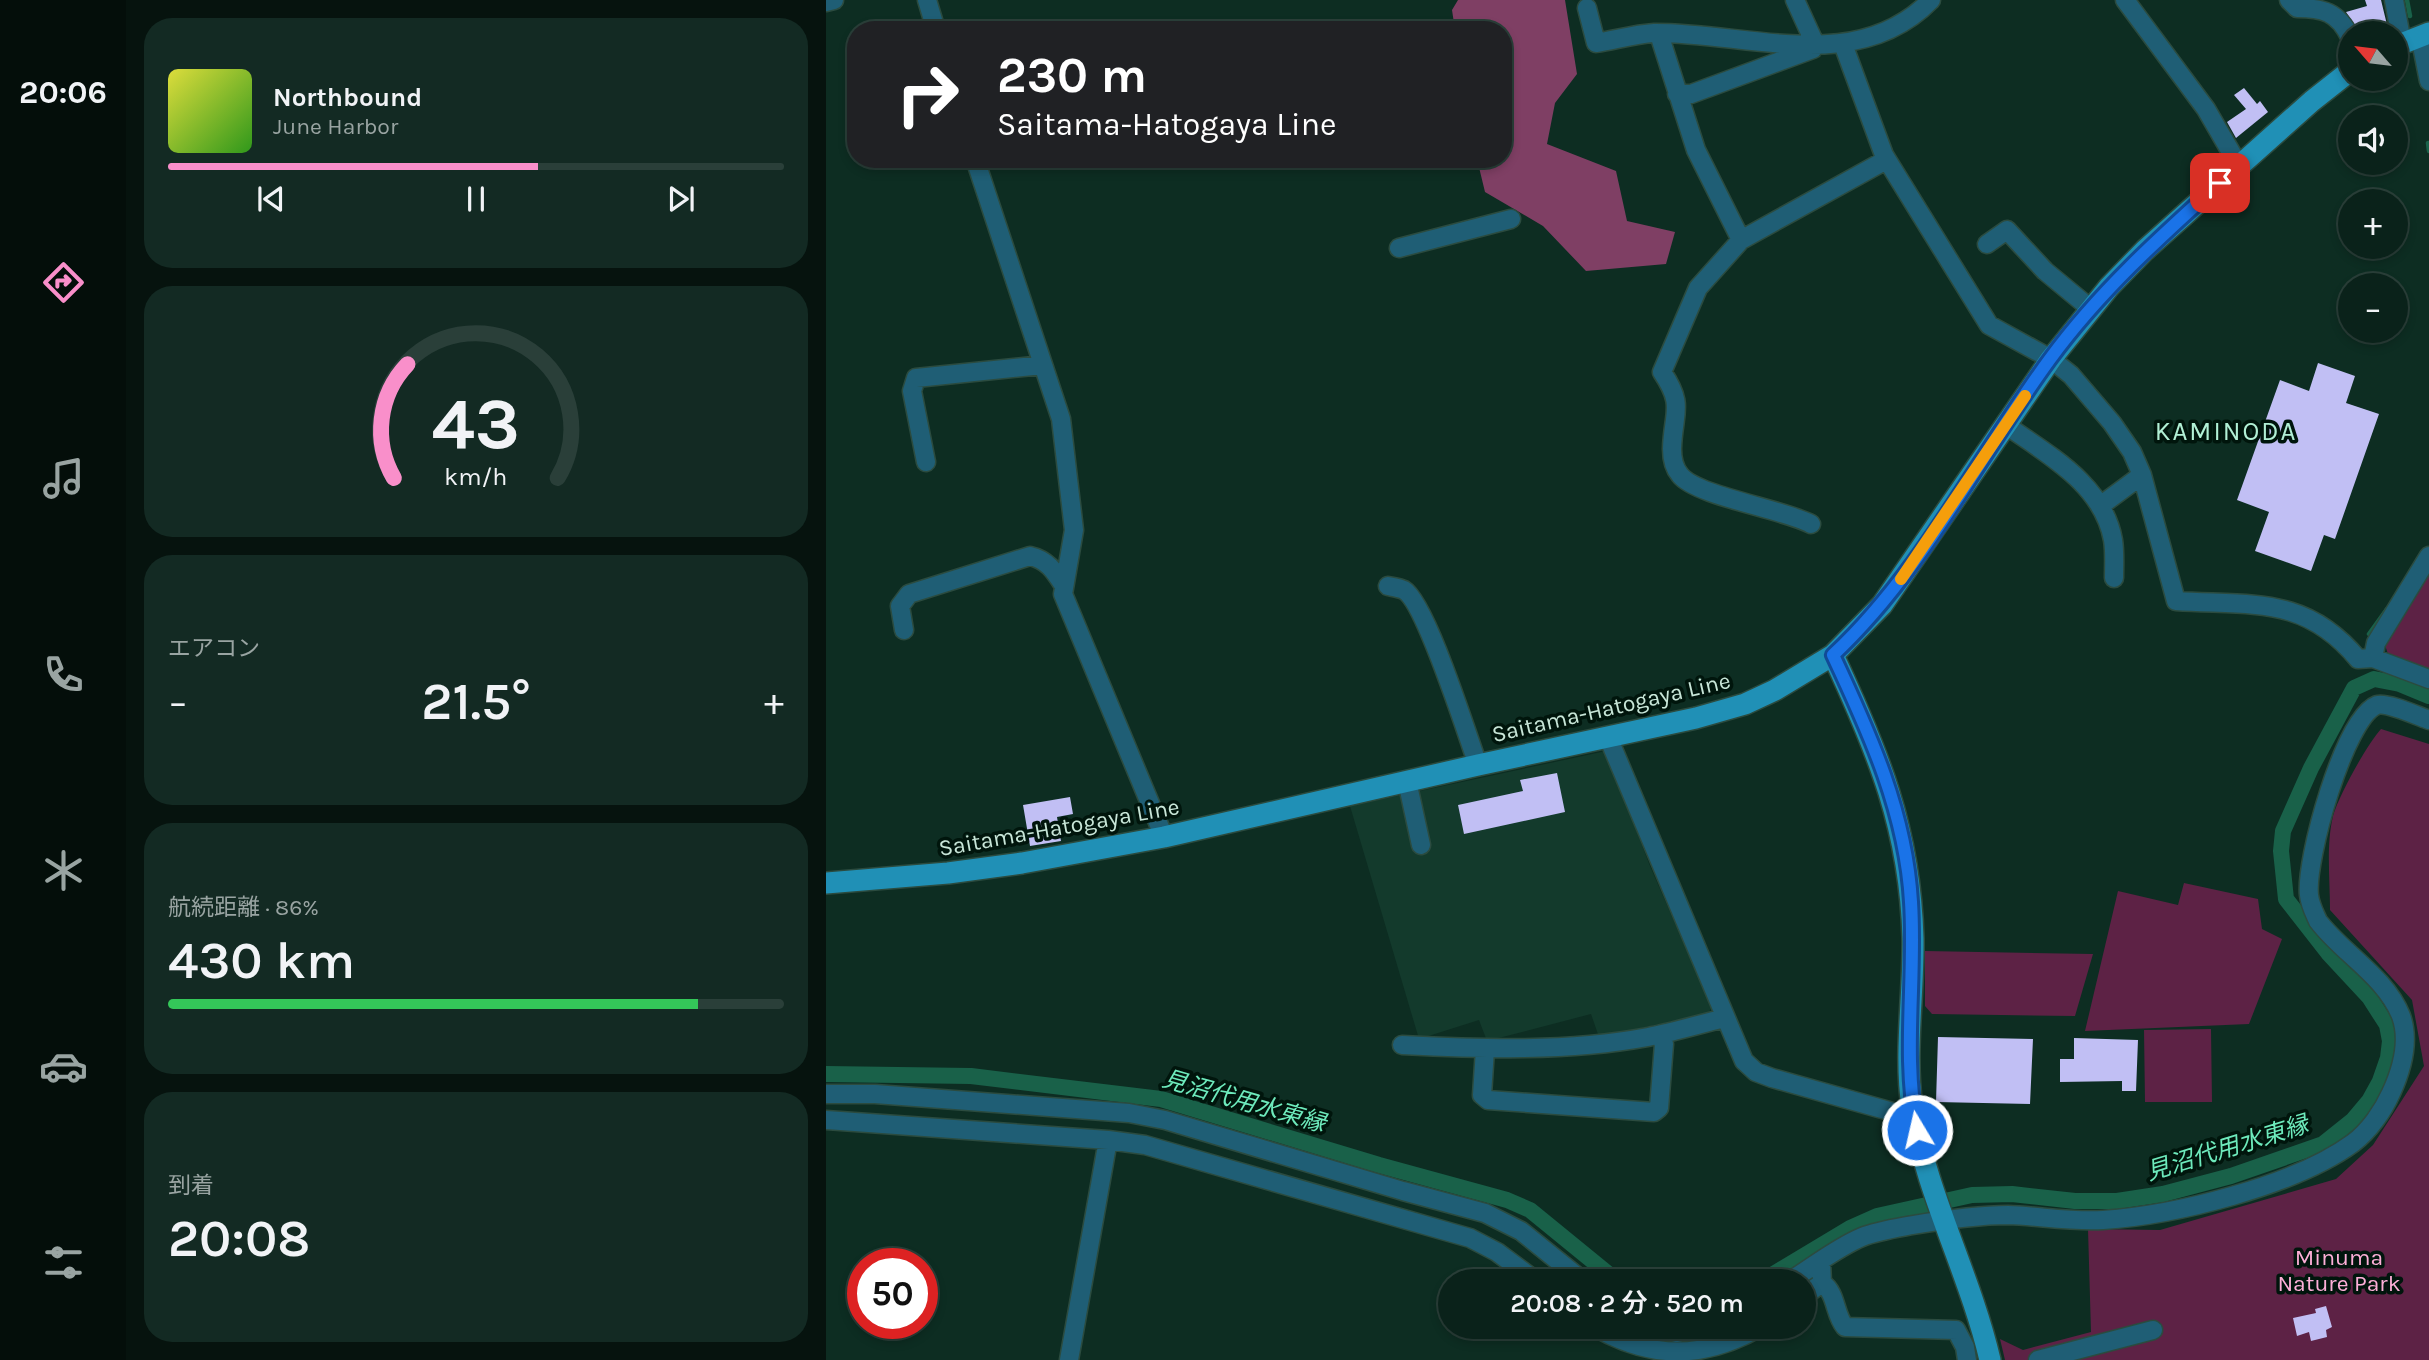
<!DOCTYPE html>
<html lang="ja">
<meta charset="utf-8">
<style>
:root{--surface:#0a221a;--page:#132a23;--text:#f1f3f6;--muted:#99a4a2;--line:#2a3f39;--accent:#f98fca}
body{margin:0;font-family:Karla,"Noto Sans JP",sans-serif;background:var(--page);color:var(--text);height:100vh;display:flex;flex-direction:column;font-size:26px;white-space:nowrap}
*{box-sizing:border-box;margin:0}
p{font-size:23px;color:var(--muted)}
.icon{flex:none;width:38px;height:38px;fill:none;stroke:currentColor;stroke-width:2;stroke-linecap:round;stroke-linejoin:round}
.map{position:relative;flex:1;overflow:hidden}
.sheet{display:flex;flex-direction:column;gap:18px;padding:18px;background:#06130e;width:700px}
.sheet>*{flex:none}
.guide{position:absolute;left:21px;top:21px;width:665px;height:147px;border-radius:28px;box-shadow:0 4px 10px #0003,0 0 0 2px var(--line);background:#202124;color:#fff;overflow:hidden}
.needle{width:46px;rotate:298deg}
.tools{position:absolute;left:1512px;top:21px;display:grid;gap:14px}
.tools a{display:grid;place-items:center;width:70px;height:70px;border-radius:50%;background:var(--surface);box-shadow:0 4px 10px #0003,0 0 0 2px var(--line);font-size:35px}
.speed{position:absolute;left:21px;top:1248px;display:flex;gap:14px;font-size:35px;font-weight:700;text-align:center}
.speed>*{display:grid;place-content:center;width:91px;height:91px;border-radius:50%;background:var(--surface);box-shadow:0 4px 10px #0003,0 0 0 2px var(--line);line-height:1}
.speed .limit{border:10px solid #d22;background:#fff;color:#111}
.pin{position:absolute;display:grid;place-items:center;width:60px;height:60px;color:#fff;margin:-30px;border-radius:14px;box-shadow:0 4px 10px #0006}
.me{position:absolute;width:77px;margin:-38px;rotate:351deg;stroke-linejoin:round;filter:drop-shadow(0 0 5px #0008)}
.turn{display:flex;align-items:center;gap:24px;height:147px;padding:0 35px;font-size:32px}
.turn .icon{width:91px;height:91px;stroke-width:2.5}
.turn b{display:block;font-size:49px;line-height:60px}
.big{font-size:52px;font-weight:600;line-height:1.1}
.sheet .widget{flex:1;display:flex;flex-direction:column;justify-content:center;gap:10px;min-width:0;padding:0 24px;border-radius:28px;background:var(--page)}
.sheet .dial{align-items:center;gap:0}
.dial svg{height:182px;overflow:visible;fill:none;stroke:var(--line);stroke-width:7;stroke-linecap:round;text-anchor:middle}
.dial text{fill:var(--text);stroke:none}
.song{display:flex;align-items:center;gap:21px}
.cover{width:84px;height:84px;border-radius:10px;background:linear-gradient(135deg,hsl(60 70% 55%),hsl(110 70% 35%))}
.played{height:7px;border-radius:4px;background:linear-gradient(90deg,var(--accent) 60%,var(--line) 60%)}
.keys{display:flex;justify-content:space-around;direction:ltr}
.heat{display:flex;justify-content:space-between;align-items:center;font-size:38px;direction:ltr}
.charge{height:10px;border-radius:5px;background:linear-gradient(90deg,#34c759 86%,var(--line) 0)}
.trip{position:absolute;left:612px;top:1269px;width:378px;height:70px;border-radius:35px;background:var(--surface);box-shadow:0 4px 10px #0003,0 0 0 2px var(--line);font-weight:600;line-height:70px;text-align:center}
main{display:flex;flex:1;min-height:0}
.menu{display:flex;flex-direction:column;width:126px;justify-content:space-around;align-items:center;background:#040e0a;color:var(--muted)}
.menu .icon{width:49px;height:49px}
.menu .active{color:var(--accent)}
.menu b{font-size:32px;color:var(--text)}
.map>svg:first-child{display:block}
.built{fill:#133a2c}
.green{fill:#5d2245}
.forest{fill:#7f3f64}
.lines{fill:none;stroke-linecap:round;stroke-linejoin:round}
.stream{stroke:#196149;stroke-width:4.5}
.canal{stroke:#196149;stroke-width:16}
.building{fill:#c1bff4}
.minor-casing{stroke:#2b4b3f;stroke-width:21}
.major-casing{stroke:#2b4b3f;stroke-width:24}
.minor{stroke:#1f5e75;stroke-width:18}
.major{stroke:#2090b6;stroke-width:21}
.route-casing{stroke:#114b97;stroke-width:18}
.route{stroke:#1a73e8;stroke-width:12}
.slow{stroke:#f59e0b;stroke-width:12}
.labels{text-anchor:middle;stroke-width:7;stroke-linejoin:round;paint-order:stroke}
.street-label{font-size:23px;fill:#c8e6d8;stroke:#00150c}
.park-label{font-size:23px;fill:#fdafd8;stroke:#00150c}
.water-label{font-size:24px;font-style:italic;fill:#6deabc;stroke:#00150c}
.quarter-label{font-size:26px;letter-spacing:2px;fill:#b1f0d5;stroke:#00150c}
</style>
<main>
<nav class="menu">
<b>20:06</b>
<svg class="icon active" aria-label="directions" viewBox="0 0 24 24"><path d="M12 3l9 9-9 9-9-9zM9 14v-3h6M13 9l2 2-2 2"/></svg>
<svg class="icon" aria-label="music" viewBox="0 0 24 24"><path d="M9 18V5l10-2v13"/><circle cx="6" cy="18" r="3"/><circle cx="16" cy="16" r="3"/></svg>
<svg class="icon" aria-label="phone" viewBox="0 0 24 24"><path d="M5 4h4l2 5-3 2q2 4 5 5l2-3 5 2v4C11 20 4 13 5 4z"/></svg>
<svg class="icon" aria-label="climate" viewBox="0 0 24 24"><path d="M12 3v18M4 7l16 10M4 17L20 7"/></svg>
<svg class="icon" aria-label="car" viewBox="0 0 24 24"><path d="M5 17H2v-5l4-1 3-4h7l3 4 3 1v5h-3M9 17h6M6 11h13"/><circle cx="7" cy="17" r="2"/><circle cx="17" cy="17" r="2"/></svg>
<svg class="icon" aria-label="filters" viewBox="0 0 24 24"><path d="M4 7h16M4 17h16"/><circle cx="9" cy="7" r="2"/><circle cx="15" cy="17" r="2"/></svg>
</nav>
<section class="sheet">
<div class="widget">
<div class="song"><i class="cover"></i><div><b>Northbound</b><p>June Harbor</p></div></div>
<div class="played"></div>
<div class="keys"><svg class="icon" aria-label="previous" viewBox="0 0 24 24"><path d="M18 5L8 12l10 7zM5 5v14"/></svg><svg class="icon" aria-label="pause" viewBox="0 0 24 24"><path d="M8 5v14M16 5v14"/></svg><svg class="icon" aria-label="next" viewBox="0 0 24 24"><path d="M6 5l10 7-10 7zM19 5v14"/></svg></div>
</div>
<div class="widget dial"><svg viewBox="0 0 100 80">
<path d="M14 69A42 42 0 1 1 86 69"/>
<path d="M14 69A42 42 0 0 1 20 19" stroke="#f98fca"/>
<text x="50" y="56" font-size="32" font-weight="700">43</text>
<text x="50" y="72" font-size="11">km/h</text>
</svg></div>
<div class="widget"><p>エアコン</p>
<div class="heat"><a>−</a><b class="big">21.5°</b><a>+</a></div>
</div>
<div class="widget"><p>航続距離 · 86%</p><b class="big">430 km</b><div class="charge"></div></div>
<div class="widget"><p>到着</p><b class="big">20:08</b></div>
</section>
<div class="map">
<svg width="1603" height="1360" viewBox="0 0 1603 1360">
<rect width="100%" height="100%" fill="#0d2d22"/>
<!-- built -->
<path class="built" d="M780 751 824 866 886 1008 881 1014 773 1037 765 1014 661 1041 653 1020 593 1039 524 806Z"/>
<!-- green -->
<path class="green" d="M1603 570V669L1562 654 1558 642Z
M1555 729 1603 744V1360H1179L1174 1339 1197 1350 1265 1332 1262 1229 1334 1230 1510 1179 1547 1145 1598 1066 1586 1000 1504 910C1504 880 1500 845 1507 816 1513 795 1540 746 1555 729Z
M1358 883 1432 899 1436 929 1456 939 1423 1024 1259 1031 1292 891 1352 905Z
M1099 951 1267 954 1249 1016 1106 1014 1099 1006Z
M1385 1029 1386 1102H1319L1318 1030Z"/>
<!-- forest -->
<path class="forest" d="M632 0H739L751 74 729 103 721 144 790 171 801 221 849 232 840 264 760 271 717 226 659 192 651 159H677V30H629L626 10Z"/>
<g class="lines">
<!-- stream -->
<path class="stream" d="M1581 0 1584 16
M1602 143 1603 151
M1543 634 1561 609"/>
<!-- canal -->
<path class="canal" d="M0 1074 145 1076 335 1099 553 1165 681 1200 704 1210 791 1281
M936 1281 1024 1228 1051 1216 1146 1195 1186 1194 1249 1201H1291L1337 1194 1405 1176 1497 1144 1527 1120 1543 1101 1554 1081 1562 1058 1564 1041 1561 1025 1543 997 1503 954 1460 899 1455 851 1457 831 1485 768 1528 688 1548 679 1574 684 1603 696"/>
</g>
<!-- building -->
<path class="building" d="M1539 0H1555L1563 33H1534L1520 12 1541 6Z
M1418 88 1431 104 1434 101 1442 112 1410 138 1401 122 1420 109 1408 95Z
M1492 363 1529 376 1520 403 1553 414 1509 539 1498 535 1485 571 1429 551 1443 512 1411 500 1454 380 1483 391Z
M731 773 739 812 638 834 632 805 697 791 694 780Z
M244 797 247 814 231 817 235 841 204 846 197 805Z
M1112 1037 1207 1039 1204 1104 1110 1102Z
M1248 1038 1312 1040 1310 1091H1296V1081L1234 1082V1059H1248Z
M1500 1306 1506 1327 1500 1330 1501 1337 1485 1341 1483 1332 1471 1336 1467 1318 1490 1313 1489 1309Z"/>
<g class="lines">
<!-- minor casing -->
<g class="minor-casing">
<path id="minor" d="M101 0 110 30
M969 0 990 46
M1299 0 1380 109 1413 166
M1463 0 1471 8C1497 8 1512 12 1524 37
M1568 0 1576 43
M0 2 8 0
M761 8 770 43C789 40 809 34 828 33 921 32 1031 76 1105 0
M833 34 870 150 915 240
M1594 36 1603 81
M1017 44 1058 155 1163 325 1225 359 1245 375 1286 423 1306 452 1316 475 1350 601C1426 606 1479 595 1532 659L1547 658
M851 94H865L987 49
M149 159 235 419 248 530 237 594 338 837
M1161 244 1181 230 1219 271 1265 309
M573 248 685 219
M1180 425C1222 455 1277 484 1287 540 1289 552 1288 566 1288 578
M100 462 86 391 90 378 217 365
M1274 506 1316 475
M985 524C957 509 870 496 854 475 848 468 846 458 846 449 847 412 859 406 836 372L872 288 915 240 1060 160
M1603 556 1550 643 1547 658 1603 679
M562 586C567 587 574 588 578 590 600 603 641 735 652 765
M78 630 74 606 83 594 204 556C222 560 229 572 238 586
M782 737 918 1061 930 1072 946 1078 1088 1118
M581 781 595 845
M576 1045C657 1049 741 1052 822 1037 848 1032 874 1024 899 1018
M659 1049 656 1095 662 1100 828 1112 833 1108 838 1044 833 1035
M0 1094H49L303 1113 339 1120 577 1191 659 1213 695 1231 757 1281
M0 1120 282 1140 319 1145 644 1238 671 1252 710 1281
M995 1261 996 1283C1011 1293 1008 1314 1019 1327L1130 1330 1139 1347 1141 1360
M964 1281C988 1266 1010 1248 1036 1237 1051 1231 1071 1228 1087 1225 1117 1220 1151 1215 1182 1215 1213 1216 1245 1222 1277 1220 1349 1215 1468 1186 1527 1143 1543 1131 1557 1111 1565 1093 1576 1069 1584 1041 1575 1016 1559 976 1517 954 1492 921 1488 912 1484 905 1483 895 1479 861 1518 718 1551 705 1561 702 1592 716 1603 720
M978 1296 996 1283
M767 1326C825 1360 878 1360 936 1326
M822 1326 851 1333 886 1326
M243 1360 282 1140
M1212 1360 1327 1330"/>
</g>
<!-- major casing -->
<g class="major-casing">
<path id="major" d="M1570 46 1603 33
M1007 655C1052 752 1084 829 1087 938 1088 994 1078 1052 1086 1107 1100 1194 1144 1274 1164 1360
M0 883 122 873 196 863 338 837 652 765 870 718 919 704 949 690 1007 655 1056 605 1225 359 1283 287 1319 250 1486 101 1524 71"/>
</g>
<!-- minor -->
<use href="#minor" class="minor"/>
<!-- major -->
<use href="#major" class="major"/>
</g>
<g class="lines">
<!-- route casing -->
<g class="route-casing">
<path id="route" d="M1091 1130C1076 1055 1090 977 1085 902 1080 813 1044 734 1007 655 1096 572 1152 457 1224 359 1273 292 1333 238 1394 183"/>
</g>
<!-- route -->
<use href="#route" class="route"/>
<!-- slow -->
<path class="slow" d="M1075 579 1199 396"/>
</g>
<g class="labels">
<!-- street labels -->
<g class="street-label">
<text transform="translate(785 707) rotate(-13)" y="8">Saitama-Hatogaya Line</text>
<text transform="translate(233 827) rotate(-10)" y="8">Saitama-Hatogaya Line</text>
</g>
<!-- park labels -->
<g class="park-label">
<text x="1513" y="1265">Minuma<tspan x="1513" dy="26">Nature Park</tspan></text>
</g>
<!-- water labels -->
<g class="water-label">
<text transform="translate(418 1101) rotate(16)" y="8">見沼代用水東縁</text>
<text transform="translate(1401 1148) rotate(-17)" y="8">見沼代用水東縁</text>
</g>
<!-- quarter labels -->
<g class="quarter-label">
<text x="1400" y="440">KAMINODA</text>
</g>
</g>
</svg>
<div class="tools">
<a><svg class="needle" viewBox="-14 -14 28 28"><path d="M0-13l5 13h-10z" fill="#e53935"/><path d="M0 13l5-13h-10z" fill="#99a4a2"/></svg></a>
<a><svg class="icon" aria-label="sound" viewBox="0 0 24 24"><path d="M4 9h4l5-4v14l-5-4H4zM17 9q2 3 0 6"/></svg></a>
<a>+</a>
<a>−</a>
</div>
<div class="speed"><div class="limit">50</div></div>
<div class="pin" style="left:1394px;top:183px;background:#d93025"><svg class="icon" aria-label="arrive" viewBox="0 0 24 24"><path d="M6 21V4h12l-3 4 3 4H6"/></svg></div>
<svg class="me" style="left:1091px;top:1130px" viewBox="-20 -20 40 40"><circle r="17" fill="#1a73e8" stroke="#fff" stroke-width="3"/><path d="M0-11L8 9 0 5-8 9z" fill="#fff"/></svg>
<div class="trip">20:08 · 2 分 · 520 m</div>
<div class="guide">
<div class="turn"><svg class="icon" aria-label="right" viewBox="0 0 24 24"><path d="M7 20v-9h11M14 6l5 5-5 5"/></svg><div><b>230 m</b>Saitama-Hatogaya Line</div></div>
</div>
</div>
</main>
